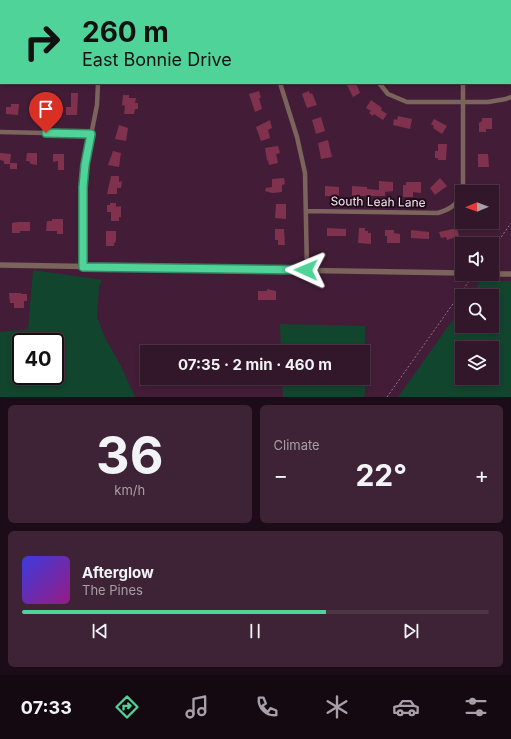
<!DOCTYPE html>
<meta charset="utf-8">
<style>
:root{--surface:#321629;--page:#3d2335;--text:#f1f3f6;--muted:#a89fa8;--line:#4d3546;--accent:#50d398}
body{margin:0;font-family:Inter,sans-serif;background:var(--page);color:var(--text);height:100vh;display:flex;flex-direction:column;font-size:15px;white-space:nowrap}
*{box-sizing:border-box;margin:0}
p{font-size:13px;color:var(--muted)}
.icon{flex:none;width:22px;height:22px;fill:none;stroke:currentColor;stroke-width:2;stroke-linecap:round;stroke-linejoin:round}
.map{position:relative;height:397px;overflow:hidden}
.drawer{display:flex;flex-direction:column;gap:8px;padding:8px;background:#1c0c17;flex:1}
.drawer>*{flex:none}
.guide{position:absolute;left:0px;top:0px;width:511px;height:84px;box-shadow:0 2px 6px #0003,0 0 0 1px var(--line);background:#50d398;color:#111;overflow:hidden}
.needle{width:26px;rotate:269deg}
.buttons{position:absolute;left:455px;top:185px;display:grid;gap:8px}
.buttons a{display:grid;place-items:center;width:44px;height:44px;border-radius:0px;background:var(--surface);box-shadow:0 2px 6px #0003,0 0 0 1px var(--line);font-size:20px}
.speed{position:absolute;left:12px;top:333px;display:flex;gap:8px;font-size:20px;font-weight:700;text-align:center}
.speed>*{display:grid;place-content:center;width:52px;height:52px;border-radius:50%;background:var(--surface);box-shadow:0 2px 6px #0003,0 0 0 1px var(--line);line-height:1}
.speed .limit{border:2px solid #111;border-radius:6px;background:#fff;color:#111}
.pin{position:absolute;display:grid;place-items:center;width:34px;height:34px;color:#fff;margin:-41px -17px;border-radius:50% 50% 50% 0;rotate:-45deg;box-shadow:0 0 4px #0007}
.pin .icon{rotate:45deg}
.me{position:absolute;width:44px;margin:-22px;rotate:271deg;stroke-linejoin:round;filter:drop-shadow(0 0 3px #0008)}
.turn{display:flex;align-items:center;gap:14px;height:84px;padding:0 16px;font-size:18px}
.turn .icon{width:52px;height:52px;stroke-width:2.5}
.turn b{display:block;font-size:28px;line-height:34px}
.big{font-size:30px;font-weight:700;line-height:1.1}
.drawer .card{flex:1;display:flex;flex-direction:column;justify-content:center;gap:6px;min-width:0;padding:0 14px;border-radius:6px;background:var(--page)}
.drawer .dial{align-items:center;gap:0}
.dial b{font-size:52px;line-height:1}
.song{display:flex;align-items:center;gap:12px}
.cover{width:48px;height:48px;border-radius:6px;background:linear-gradient(135deg,hsl(240 70% 55%),hsl(310 70% 35%))}
.played{height:4px;border-radius:2px;background:linear-gradient(90deg,var(--accent) 65%,var(--line) 65%)}
.keys{display:flex;justify-content:space-around;direction:ltr}
.heat{display:flex;justify-content:space-between;align-items:center;font-size:22px;direction:ltr}
.drawer .tiles{flex:1;display:grid;gap:8px;grid-template-columns:1fr 1fr}
.card:last-child{grid-column:span 2}
.trip{position:absolute;left:140px;top:345px;width:230px;height:40px;border-radius:0px;background:var(--surface);box-shadow:0 2px 6px #0003,0 0 0 1px var(--line);font-weight:700;line-height:40px;text-align:center}
.tabs{display:flex;height:64px;justify-content:space-around;align-items:center;background:#140910;color:var(--muted)}
.tabs .icon{width:28px;height:28px}
.tabs .current{color:var(--accent)}
.tabs b{font-size:18px;color:var(--text)}
.map>svg:first-child{display:block}
.green{fill:#12452e;fill-rule:evenodd}
.building{fill:#80314e}
.lines{fill:none;stroke-linecap:round;stroke-linejoin:round}
.path{stroke:#917287;stroke-width:1;stroke-dasharray:2 2;stroke-linecap:butt}
.minor{stroke:#7b645c;stroke-width:4.5}
.tertiary{stroke:#7b645c;stroke-width:5.5}
.route-casing{stroke:#348963;stroke-width:10}
.route{stroke:#50d398;stroke-width:7}
.labels{text-anchor:middle;stroke-width:4;stroke-linejoin:round;paint-order:stroke}
.street-label{font-size:12px;fill:#fce7f4;stroke:#1f0e1a}
</style>
<div class="map">
<svg width="511" height="397" viewBox="0 0 511 397">
<rect width="100%" height="100%" fill="#431d37"/>
<!-- green -->
<path class="green" d="M33 270 102 280 99 287 97 317 105 338 120 364 135 397H0V332L28 329ZM21 342H55V376H21Z
M481 281H511V397H398L462 307V326H492V296H470ZM462 348H492V378H462Z
M280 324 365 326V393L364 397H283L282 378H363V352H281Z"/>
<!-- building -->
<path class="building" d="M346 83H356L360 93 353 97Z
M259 91 261 98H259L262 109 255 112 249 94Z
M309 91 310 94 312 93 317 105 307 108 302 94Z
M71 93H78L77 115H66V107H71Z
M123 95H129V98H136L135 103H138V109H135L134 114H124L125 106 122 105Z
M371 100 382 108 381 110 387 114 383 120 374 114 373 116 369 113 371 111 366 108Z
M11 104H19L18 115 6 114V107H11Z
M37 107H48V115H37Z
M398 116 412 119 410 129 393 125 394 119 397 120Z
M321 117 325 131 316 134 312 120Z
M482 118H492V129H486V132H479V123L482 121Z
M434 119 447 126 442 134 433 128 434 126 431 124Z
M270 120 272 128 268 130 270 138 261 141 256 127Z
M119 125 128 128 126 141 115 139Z
M328 140 332 157 321 159 318 143Z
M438 144H447L446 160H438V158H435V151H438Z
M278 146 280 153 276 154 278 163 269 165 268 160 267 161 265 148Z
M113 151 121 153 119 167 108 165Z
M0 153 11 154 10 163H17V169H10V164H4V161L0 160Z
M27 153H37V165L31 164 29 161H26Z
M53 154H64V170H58V161L53 162Z
M478 154H488L489 167H478Z
M111 176H119V182L122 181 121 188H117V194H107Z
M284 178 285 184 282 185V192L272 193 265 191 266 188 272 187V179Z
M440 178 447 186 435 195 430 188Z
M379 181 393 182V191L385 192V196H352V186L367 187V189L379 190Z
M406 182H421V193L413 192V197H403V185H406Z
M325 186 339 187V196H325Z
M110 203H116V207L121 206V217H119V221H111V212H107V205H110Z
M276 204H286V219L275 218Z
M52 219H63V234H57V231H46L47 221H52Z
M18 222H30V231H20V233H12V223Z
M327 228 346 229V236H327Z
M359 228H365V231H368V233H371V244L358 243Z
M457 228 459 236 447 240 446 237 441 238 439 232Z
M275 229H284L285 245H278V240H275Z
M385 230H394V233L400 234V243H387V236H385Z
M411 230 429 232V239L411 238Z
M106 231H116V240L115 243H114V246H106Z
M267 289 276 291V300H258V291H267Z
M9 293H21V294H27V301H24V308H14V303H10Z"/>
<g class="lines">
<!-- path -->
<path class="path" d="M492 250 511 223
M387 397 472 277"/>
<!-- minor -->
<path class="minor" d="M93 0V1
M266 0V1
M464 1V0
M0 14H1
M280 83 297 137 305 173 307 270
M379 83 388 94 407 102H488L506 99 511 97
M0 132 91 134
M306 211 438 213C454 208 457 204 463 188V83
M83 267V187L85 165 97 105 98 83"/>
<!-- tertiary -->
<path class="tertiary" d="M0 265 462 273
M492 274H511"/>
</g>
<g class="lines">
<!-- route casing -->
<g class="route-casing">
<path id="route" d="M46 133 91 134 85 165 83 187V267L306 270"/>
</g>
<!-- route -->
<use href="#route" class="route"/>
</g>
<g class="labels">
<!-- street labels -->
<g class="street-label">
<text transform="translate(378 202) rotate(1)" y="4">South Leah Lane</text>
</g>
</g>
</svg>
<div class="buttons">
<a><svg class="needle" viewBox="-14 -14 28 28"><path d="M0-13l5 13h-10z" fill="#e53935"/><path d="M0 13l5-13h-10z" fill="#a89fa8"/></svg></a>
<a><svg class="icon" aria-label="sound" viewBox="0 0 24 24"><path d="M4 9h4l5-4v14l-5-4H4zM17 9q2 3 0 6"/></svg></a>
<a><svg class="icon" aria-label="search" viewBox="0 0 24 24"><circle cx="10" cy="10" r="6"/><path d="M15 15l6 6"/></svg></a>
<a><svg class="icon" aria-label="layers" viewBox="0 0 24 24"><path d="M12 4l9 5-9 5-9-5zM3 14l9 5 9-5"/></svg></a>
</div>
<div class="speed"><div class="limit">40</div></div>
<div class="pin" style="left:46px;top:133px;background:#d93025"><svg class="icon" aria-label="arrive" viewBox="0 0 24 24"><path d="M6 21V4h12l-3 4 3 4H6"/></svg></div>
<svg class="me" style="left:306px;top:270px" viewBox="-20 -20 40 40"><path d="M0-17L14 15 0 8-14 15z" fill="#50d398" stroke="#fff" stroke-width="4"/></svg>
<div class="trip">07:35 · 2 min · 460 m</div>
<div class="guide">
<div class="turn"><svg class="icon" aria-label="right" viewBox="0 0 24 24"><path d="M7 20v-9h11M14 6l5 5-5 5"/></svg><div><b>260 m</b>East Bonnie Drive</div></div>
</div>
</div>
<section class="drawer">
<div class="tiles">
<div class="card dial"><b>36</b><p>km/h</p></div>
<div class="card"><p>Climate</p>
<div class="heat"><a>−</a><b class="big">22°</b><a>+</a></div>
</div>
<div class="card">
<div class="song"><i class="cover"></i><div><b>Afterglow</b><p>The Pines</p></div></div>
<div class="played"></div>
<div class="keys"><svg class="icon" aria-label="previous" viewBox="0 0 24 24"><path d="M18 5L8 12l10 7zM5 5v14"/></svg><svg class="icon" aria-label="pause" viewBox="0 0 24 24"><path d="M8 5v14M16 5v14"/></svg><svg class="icon" aria-label="next" viewBox="0 0 24 24"><path d="M6 5l10 7-10 7zM19 5v14"/></svg></div>
</div>
</div>
</section>
<nav class="tabs">
<b>07:33</b>
<svg class="icon current" aria-label="directions" viewBox="0 0 24 24"><path d="M12 3l9 9-9 9-9-9zM9 14v-3h6M13 9l2 2-2 2"/></svg>
<svg class="icon" aria-label="music" viewBox="0 0 24 24"><path d="M9 18V5l10-2v13"/><circle cx="6" cy="18" r="3"/><circle cx="16" cy="16" r="3"/></svg>
<svg class="icon" aria-label="phone" viewBox="0 0 24 24"><path d="M5 4h4l2 5-3 2q2 4 5 5l2-3 5 2v4C11 20 4 13 5 4z"/></svg>
<svg class="icon" aria-label="climate" viewBox="0 0 24 24"><path d="M12 3v18M4 7l16 10M4 17L20 7"/></svg>
<svg class="icon" aria-label="car" viewBox="0 0 24 24"><path d="M5 17H2v-5l4-1 3-4h7l3 4 3 1v5h-3M9 17h6M6 11h13"/><circle cx="7" cy="17" r="2"/><circle cx="17" cy="17" r="2"/></svg>
<svg class="icon" aria-label="filters" viewBox="0 0 24 24"><path d="M4 7h16M4 17h16"/><circle cx="9" cy="7" r="2"/><circle cx="15" cy="17" r="2"/></svg>
</nav>
